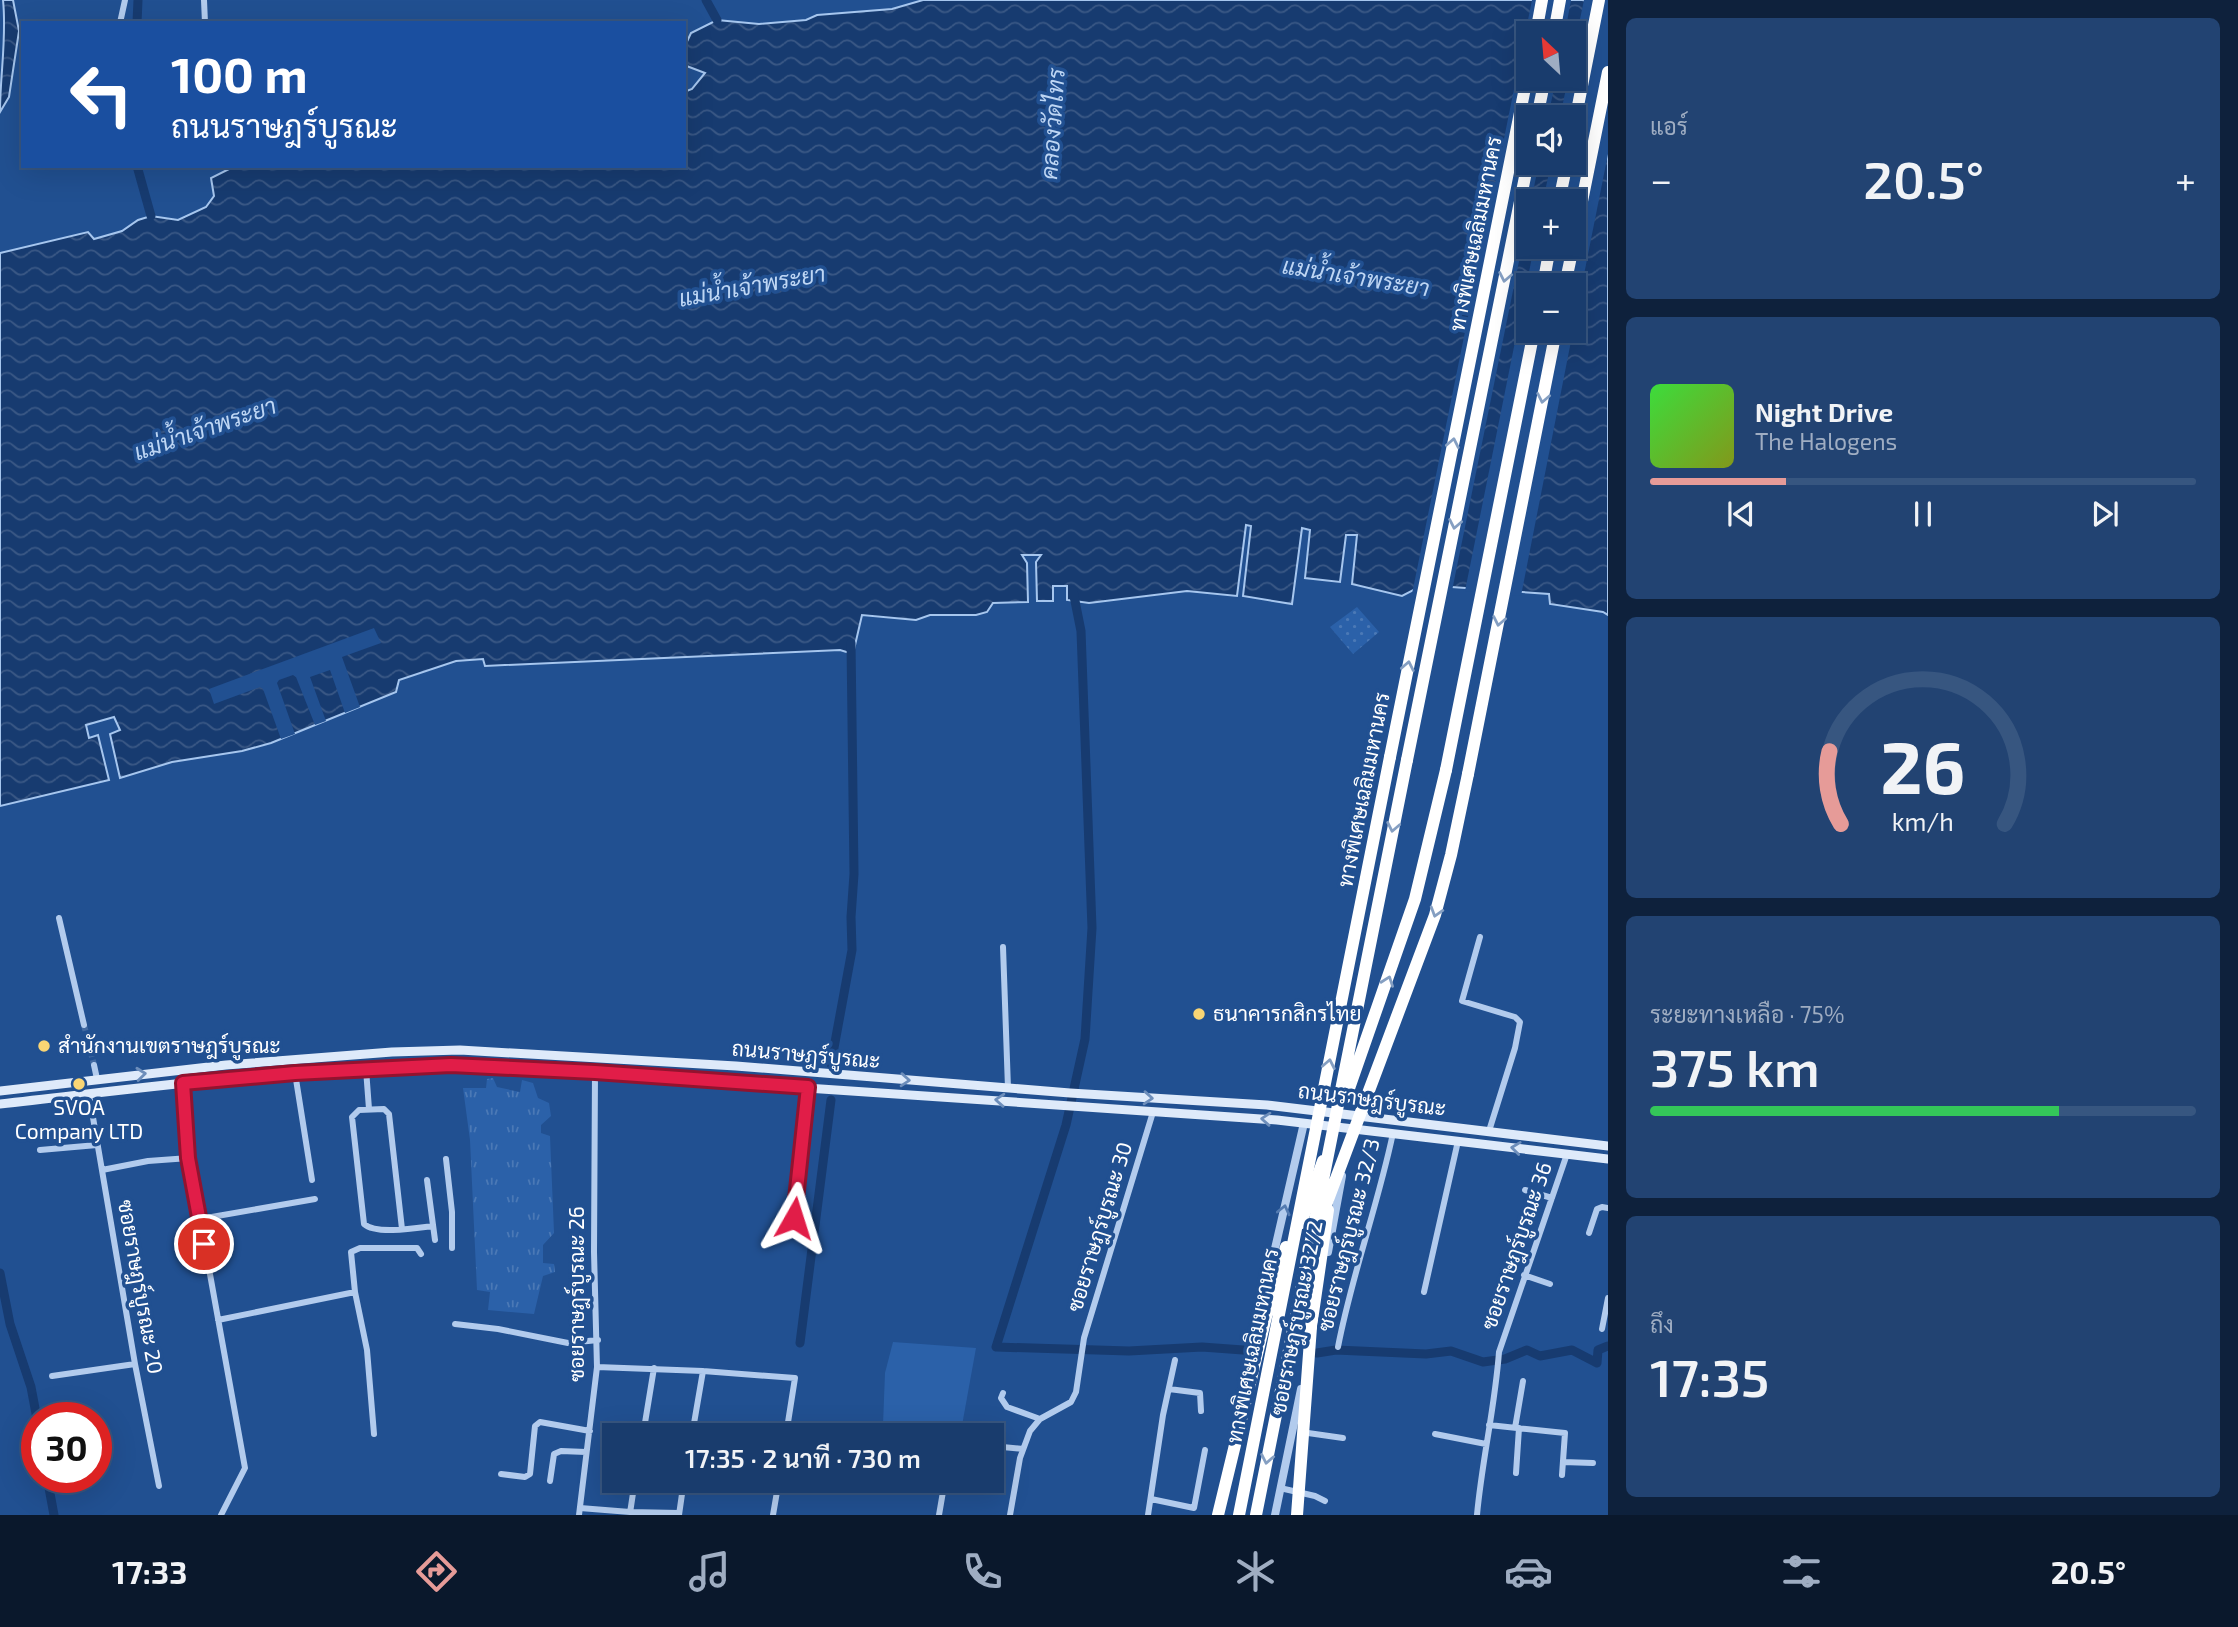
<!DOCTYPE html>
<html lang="th">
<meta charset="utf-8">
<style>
:root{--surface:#193c6d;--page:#224372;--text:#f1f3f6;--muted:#9fadc2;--line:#375680;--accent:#e69b98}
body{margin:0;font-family:"Exo 2",Sarabun,sans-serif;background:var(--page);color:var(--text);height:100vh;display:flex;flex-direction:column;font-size:26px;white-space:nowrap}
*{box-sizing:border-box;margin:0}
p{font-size:23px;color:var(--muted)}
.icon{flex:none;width:38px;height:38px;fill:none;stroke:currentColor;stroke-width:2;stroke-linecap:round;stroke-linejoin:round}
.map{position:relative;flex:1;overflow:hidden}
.drawer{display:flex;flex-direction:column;gap:18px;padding:18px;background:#0e213c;width:630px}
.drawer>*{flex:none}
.top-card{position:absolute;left:21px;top:21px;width:665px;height:147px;border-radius:0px;box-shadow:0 7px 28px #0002,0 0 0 2px var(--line);background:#1a4fa0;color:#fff;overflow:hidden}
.needle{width:46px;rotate:334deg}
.buttons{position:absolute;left:1516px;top:21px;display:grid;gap:14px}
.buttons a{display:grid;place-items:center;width:70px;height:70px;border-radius:0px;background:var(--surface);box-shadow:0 7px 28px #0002,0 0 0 2px var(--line);font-size:35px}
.speed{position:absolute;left:21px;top:1402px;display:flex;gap:14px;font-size:35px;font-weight:700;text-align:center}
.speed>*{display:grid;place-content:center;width:91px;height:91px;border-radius:50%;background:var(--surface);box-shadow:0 7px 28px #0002,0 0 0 2px var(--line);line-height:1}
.speed .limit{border:10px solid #d22;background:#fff;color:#111}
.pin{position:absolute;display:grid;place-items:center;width:60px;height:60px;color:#fff;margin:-30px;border:4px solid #fff;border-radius:50%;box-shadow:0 2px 7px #0007}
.me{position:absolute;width:77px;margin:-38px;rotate:6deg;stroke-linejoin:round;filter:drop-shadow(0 0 5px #0008)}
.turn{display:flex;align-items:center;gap:24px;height:147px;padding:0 35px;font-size:32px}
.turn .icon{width:91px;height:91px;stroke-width:2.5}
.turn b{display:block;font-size:49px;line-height:60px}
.big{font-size:52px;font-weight:600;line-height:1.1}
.drawer .card{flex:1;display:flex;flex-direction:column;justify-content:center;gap:10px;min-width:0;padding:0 24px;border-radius:10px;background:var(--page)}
.drawer .dial{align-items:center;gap:0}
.dial svg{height:182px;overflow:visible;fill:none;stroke:var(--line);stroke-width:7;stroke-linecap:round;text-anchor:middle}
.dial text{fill:var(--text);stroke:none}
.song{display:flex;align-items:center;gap:21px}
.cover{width:84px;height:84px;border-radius:10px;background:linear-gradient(135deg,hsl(120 70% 55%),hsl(70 70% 35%))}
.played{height:7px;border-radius:4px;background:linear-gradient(90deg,var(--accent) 25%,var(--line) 25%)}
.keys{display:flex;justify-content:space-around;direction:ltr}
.heat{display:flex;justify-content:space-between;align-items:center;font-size:38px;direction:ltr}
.charge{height:10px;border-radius:5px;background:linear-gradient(90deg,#34c759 75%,var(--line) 0)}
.trip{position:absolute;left:602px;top:1423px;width:402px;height:70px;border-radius:0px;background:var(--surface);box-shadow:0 7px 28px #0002,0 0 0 2px var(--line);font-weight:600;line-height:70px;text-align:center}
.menu{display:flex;height:112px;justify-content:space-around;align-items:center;background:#0a182c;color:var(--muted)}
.menu .icon{width:49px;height:49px}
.menu .active{color:var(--accent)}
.menu b{font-size:32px;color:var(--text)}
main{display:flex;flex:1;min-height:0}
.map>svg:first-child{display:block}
.grass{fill:url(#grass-tufts)}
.park{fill:url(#park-dots)}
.garden{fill:#2b61a9}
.water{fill:url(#water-waves);stroke:#a6c6ee;stroke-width:2;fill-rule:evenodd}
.pier{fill:#215091}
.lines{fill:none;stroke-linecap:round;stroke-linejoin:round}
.canal{stroke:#173b70;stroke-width:9}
.minor-tunnel{stroke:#426aa2;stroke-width:6;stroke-dasharray:6 3;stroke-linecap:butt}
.minor{stroke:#b2cbed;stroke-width:6}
.tertiary{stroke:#b2cbed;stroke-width:8}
.secondary{stroke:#deeafa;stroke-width:9}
.motorway{stroke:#fff;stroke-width:12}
.motorway-bridge{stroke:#fff;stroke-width:12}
.oneway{stroke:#859fc2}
.oneway2{stroke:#6d8ebb}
.oneway3{stroke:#547bb1}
.route-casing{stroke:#92132f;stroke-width:18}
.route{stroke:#e11d48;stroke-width:12}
.poi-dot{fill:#f9d574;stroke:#215091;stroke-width:2.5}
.labels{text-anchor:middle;stroke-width:7;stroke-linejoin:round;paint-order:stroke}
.street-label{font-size:21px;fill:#fff;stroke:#215091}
.poi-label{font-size:21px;fill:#fff;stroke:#215091;text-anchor:start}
.water-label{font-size:23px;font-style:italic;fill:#bed6f4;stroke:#215091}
</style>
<main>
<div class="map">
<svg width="1608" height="1515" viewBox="0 0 1608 1515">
<defs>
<pattern id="grass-tufts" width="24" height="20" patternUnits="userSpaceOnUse" patternTransform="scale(1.75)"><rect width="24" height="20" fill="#2b61a9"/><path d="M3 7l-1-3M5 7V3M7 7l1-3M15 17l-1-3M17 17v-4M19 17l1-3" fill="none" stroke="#4b79b6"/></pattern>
<pattern id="park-dots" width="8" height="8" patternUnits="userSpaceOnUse" patternTransform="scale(1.75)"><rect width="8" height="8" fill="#2b61a9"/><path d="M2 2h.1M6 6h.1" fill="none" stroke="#4b79b6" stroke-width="1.8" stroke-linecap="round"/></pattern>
<pattern id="water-waves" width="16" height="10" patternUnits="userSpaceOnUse" patternTransform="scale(1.75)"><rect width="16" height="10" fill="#173b70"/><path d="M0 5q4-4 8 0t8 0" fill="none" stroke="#3a5885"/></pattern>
</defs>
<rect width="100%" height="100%" fill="#215091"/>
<!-- grass -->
<path class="grass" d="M493 1078 497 1087 520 1092 522 1080 533 1083 538 1098 549 1103 551 1116 541 1125V1133L550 1136 554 1233 543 1245V1263L554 1264 555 1272 543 1276 534 1314 488 1310 490 1292 477 1290 470 1140 463 1088H486L487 1079Z"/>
<!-- park -->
<path class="park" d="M1357 607 1379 632 1353 654 1330 627Z"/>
<!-- garden -->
<path class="garden" d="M893 1342 976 1348 961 1431 883 1425 885 1373Z"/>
<!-- water -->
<path class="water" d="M3 0H13L19 31 9 97 0 112C0 74 7 38 3 0Z
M923 0H1582L1595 2 1608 0V615L1603 612 1550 604 1549 594 1423 585 1402 596 1352 584 1357 535H1346L1340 582 1305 578 1310 530 1302 528 1292 604 1243 596 1251 526 1246 525 1237 596 1187 591 1089 603 1067 600V586H1053V601H1037L1036 562 1041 555H1022L1027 563 1028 602 993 603 987 612 976 615H930L916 620 862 615 853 654 840 650 485 666 483 659 456 661 399 680 396 692 271 743 242 751 172 762 120 778 110 734 120 730 114 717 86 725 89 738 98 735 109 780 0 806V253L88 232 94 239 122 231 138 220 151 216 178 220 206 207 214 196 211 178 231 168 253 166H684V92L692 89 705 73 684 65V48L691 33 717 20 759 24 806 20 817 15 892 9ZM1528 33H1573V79H1528ZM1528 117H1573V163H1528ZM1528 201H1573V247H1528ZM1528 285H1573V331H1528Z"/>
<!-- pier -->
<path class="pier" d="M1532 0H1571L1565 33H1528V79H1556L1548 117H1528V163H1539L1531 201H1528V217L1452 591 1423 588 1412 594Z
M1584 0H1608V154L1573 330V285H1528V331H1573L1521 596 1465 591 1534 247H1573V201H1543L1551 163H1573V117H1560L1568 79H1573V52Z
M374 628 381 643 342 657 360 707 345 713 330 670 310 677 326 721 315 725 296 677 293 675 279 680 277 683 295 734 281 739 263 689 260 687 214 704 209 689Z"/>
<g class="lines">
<!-- canal -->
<path class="canal" d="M706 0 717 20
M137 23 138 0
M137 166 151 216
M1073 591 1081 631 1092 928 1085 1039 1066 1125 996 1347 1129 1351 1202 1347 1243 1350
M831 1064 852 950 851 917 854 874 851 643
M0 1273 10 1324 31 1387 37 1419
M800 1343 831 1100
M1317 1353 1336 1350 1426 1354 1451 1351 1483 1362 1505 1359 1527 1350 1540 1356 1572 1350 1597 1363 1598 1350 1608 1346
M47 1477 54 1515"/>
<!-- minor-tunnel -->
<path class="minor-tunnel" d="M84 1025 94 1065"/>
<!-- minor -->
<path class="minor" d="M204 0 205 23
M120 23 125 0
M59 918 84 1025
M1480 937 1462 1001 1515 1017 1520 1022 1515 1048 1489 1131
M1003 947 1008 1088
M94 1065 97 1079
M366 1069 369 1109
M295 1073 312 1180
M182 1083 189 1158 245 1468 221 1515
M89 1094 135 1364 159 1486
M40 1150 97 1145
M446 1159 452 1212V1248
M102 1170 148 1161 189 1158
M427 1180 435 1240
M1525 1190 1552 1198
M794 1218 808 1087
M200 1219 315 1199
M402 1229 389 1114 384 1109 359 1110 352 1117 364 1224C376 1235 417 1228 433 1226
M1589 1233 1597 1209 1602 1207 1608 1208
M1524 1275 1550 1284
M1424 1292 1458 1141
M218 1320 355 1292
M455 1324 498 1329 568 1343 598 1340
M1602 1329 1608 1298
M1338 1347C1352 1274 1378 1205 1393 1133
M597 1367 703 1371 795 1378 786 1435
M52 1376 135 1364
M1169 1389 1200 1393 1201 1411
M1003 1393 1001 1398 1007 1407 1040 1419
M1489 1425 1565 1433 1562 1475
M1515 1428 1523 1381
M1301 1432 1343 1438
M374 1434 367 1350 355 1292 351 1252 360 1248H417L421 1254
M1435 1434 1486 1444
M643 1435 654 1368
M692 1435 703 1371
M992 1446 1023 1449
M1563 1462 1593 1463
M1516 1473 1519 1428
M501 1474 525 1477 530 1474 535 1426 540 1422 590 1431
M550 1481 554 1454 561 1451 586 1452
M1280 1488 1315 1496 1325 1501
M1151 1499 1194 1508 1205 1450
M580 1508 630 1512 679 1513
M630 1513 635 1480
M579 1515 597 1367 594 1252 595 1072
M679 1515 684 1480
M773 1515 779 1480
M939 1515 945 1480
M1010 1515 1020 1458 1030 1431 1040 1419 1071 1402 1076 1392 1084 1338 1153 1112
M1148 1515 1163 1415 1175 1360
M1477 1515C1482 1460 1495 1407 1499 1352L1567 1154"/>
<!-- tertiary -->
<path class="tertiary" d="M1328 1252 1342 1176
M1240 1400 1304 1123
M1275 1515 1301 1389"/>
<!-- secondary -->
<path class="secondary" d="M0 1091 226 1065 392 1052 460 1050 736 1066 1070 1093 1267 1105 1608 1146
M0 1104C161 1086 323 1063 485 1066L1277 1120 1608 1159"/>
<!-- motorway -->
<path class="motorway" d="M1536 33 1542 0
M1554 33 1560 0
M1537 117 1545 79
M1573 131 1599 0
M1559 201 1567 163
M1573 246 1608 72
M1543 285 1550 247
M1565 285 1573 247
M1390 757 1528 73
M1407 760 1528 162
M1446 770 1534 331
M1468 774 1556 331
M1301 1223 1323 1161
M1311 1327 1328 1210
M1218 1515 1267 1313"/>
<!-- motorway-bridge -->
<path class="motorway-bridge" d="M1346 1097 1415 899 1446 770
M1320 1221 1435 915 1451 855 1468 774
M1267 1313 1286 1247
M1239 1515 1390 757
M1256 1515 1407 760
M1297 1515 1311 1327"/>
</g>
<!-- one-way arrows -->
<defs><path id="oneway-chevron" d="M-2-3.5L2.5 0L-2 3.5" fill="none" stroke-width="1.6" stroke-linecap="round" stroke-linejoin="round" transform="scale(1.75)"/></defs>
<g class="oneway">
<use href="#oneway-chevron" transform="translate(1505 277) rotate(101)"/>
<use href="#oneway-chevron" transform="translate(1543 398) rotate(101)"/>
<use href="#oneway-chevron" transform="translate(1453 443) rotate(-79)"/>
<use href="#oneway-chevron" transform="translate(1455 524) rotate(101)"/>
<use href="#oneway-chevron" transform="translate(1499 621) rotate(101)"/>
<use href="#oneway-chevron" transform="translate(1408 666) rotate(-79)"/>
<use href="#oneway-chevron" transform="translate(1393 827) rotate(101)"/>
<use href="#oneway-chevron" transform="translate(1436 912) rotate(107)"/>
<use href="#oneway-chevron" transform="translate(1388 981) rotate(-70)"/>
<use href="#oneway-chevron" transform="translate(1329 1064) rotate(-79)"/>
<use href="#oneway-chevron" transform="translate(1267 1459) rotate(101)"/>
</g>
<g class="oneway2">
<use href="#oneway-chevron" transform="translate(141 1074) rotate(-6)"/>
<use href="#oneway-chevron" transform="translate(905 1080) rotate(4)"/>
<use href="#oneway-chevron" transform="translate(1148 1098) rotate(4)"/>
<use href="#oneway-chevron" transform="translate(1000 1100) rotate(-176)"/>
<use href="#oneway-chevron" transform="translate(1266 1119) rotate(-176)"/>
<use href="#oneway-chevron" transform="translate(1516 1148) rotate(-173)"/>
</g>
<use class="oneway3" href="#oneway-chevron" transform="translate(1284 1210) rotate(-77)"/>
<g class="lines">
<!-- route casing -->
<g class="route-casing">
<path id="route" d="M204 1244 188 1158 183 1083 295 1073 451 1065 595 1072 808 1087 794 1218"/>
</g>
<!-- route -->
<use href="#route" class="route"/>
</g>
<!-- markers -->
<g class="poi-dot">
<circle cx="1199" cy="1014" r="7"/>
<circle cx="44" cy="1046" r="7"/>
<circle cx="79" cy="1084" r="7"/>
</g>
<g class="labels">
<!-- street labels -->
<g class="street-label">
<text transform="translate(1476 234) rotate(-79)" y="7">ทางพิเศษเฉลิมมหานคร</text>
<text transform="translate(1364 790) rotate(-79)" y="7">ทางพิเศษเฉลิมมหานคร</text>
<text transform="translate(806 1055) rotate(5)" y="7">ถนนราษฎร์บูรณะ</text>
<text transform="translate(1372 1100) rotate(7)" y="7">ถนนราษฎร์บูรณะ</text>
<text transform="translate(1100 1227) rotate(-73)" y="7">ซอยราษฎร์บูรณะ 30</text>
<text transform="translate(1349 1235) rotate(-76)" y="7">ซอยราษฎร์บูรณะ 32/3</text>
<text transform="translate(1517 1246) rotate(-71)" y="7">ซอยราษฎร์บูรณะ 36</text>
<text transform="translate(140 1287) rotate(80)" y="7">ซอยราษฎร์บูรณะ 20</text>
<text transform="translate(577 1294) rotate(-90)" y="7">ซอยราษฎร์บูรณะ 26</text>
<text transform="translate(1297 1318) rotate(-79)" y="7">ซอยราษฎร์บูรณะ 32/2</text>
<text transform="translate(1253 1346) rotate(-79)" y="7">ทางพิเศษเฉลิมมหานคร</text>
</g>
<!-- poi labels -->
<g class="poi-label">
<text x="1213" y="1021">ธนาคารกสิกรไทย</text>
<text x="58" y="1053">สำนักงานเขตราษฎร์บูรณะ</text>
<text x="79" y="1115" text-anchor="middle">SVOA<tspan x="79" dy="24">Company LTD</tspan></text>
</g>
<!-- water labels -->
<g class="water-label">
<text transform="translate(1053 124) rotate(-86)" y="8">คลองวัดไทร</text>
<text transform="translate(1356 277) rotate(9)" y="8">แม่น้ำเจ้าพระยา</text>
<text transform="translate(752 286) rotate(-10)" y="8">แม่น้ำเจ้าพระยา</text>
<text transform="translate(205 429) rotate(-19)" y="8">แม่น้ำเจ้าพระยา</text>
</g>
</g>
</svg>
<div class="buttons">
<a><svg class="needle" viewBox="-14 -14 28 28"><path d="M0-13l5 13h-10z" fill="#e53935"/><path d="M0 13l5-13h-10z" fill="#9fadc2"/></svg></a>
<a><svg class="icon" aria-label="sound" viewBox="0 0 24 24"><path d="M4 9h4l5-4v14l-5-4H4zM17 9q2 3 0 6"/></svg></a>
<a>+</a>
<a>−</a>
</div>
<div class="speed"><div class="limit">30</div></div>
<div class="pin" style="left:204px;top:1244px;background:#d93025"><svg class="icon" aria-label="arrive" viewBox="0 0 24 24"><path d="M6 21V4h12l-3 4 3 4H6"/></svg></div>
<svg class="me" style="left:794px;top:1218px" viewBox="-20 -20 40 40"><path d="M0-17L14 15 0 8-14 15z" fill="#e11d48" stroke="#fff" stroke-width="4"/></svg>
<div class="trip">17:35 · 2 นาที · 730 m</div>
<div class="top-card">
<div class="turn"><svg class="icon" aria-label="left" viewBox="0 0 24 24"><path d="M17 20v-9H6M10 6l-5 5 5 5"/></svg><div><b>100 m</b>ถนนราษฎร์บูรณะ</div></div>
</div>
</div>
<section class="drawer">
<div class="card"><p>แอร์</p>
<div class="heat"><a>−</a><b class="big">20.5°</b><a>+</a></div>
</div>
<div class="card">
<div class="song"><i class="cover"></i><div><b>Night Drive</b><p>The Halogens</p></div></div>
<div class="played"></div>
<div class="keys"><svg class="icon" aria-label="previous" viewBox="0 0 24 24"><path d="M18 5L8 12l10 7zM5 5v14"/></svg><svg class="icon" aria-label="pause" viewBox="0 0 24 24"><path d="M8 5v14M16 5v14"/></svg><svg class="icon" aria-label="next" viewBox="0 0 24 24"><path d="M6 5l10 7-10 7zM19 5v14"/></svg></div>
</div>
<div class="card dial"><svg viewBox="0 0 100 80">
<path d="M14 69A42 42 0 1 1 86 69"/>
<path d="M14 69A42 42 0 0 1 9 37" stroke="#e69b98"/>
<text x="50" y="56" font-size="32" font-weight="700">26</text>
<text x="50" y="72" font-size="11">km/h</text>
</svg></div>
<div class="card"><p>ระยะทางเหลือ · 75%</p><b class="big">375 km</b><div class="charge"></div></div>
<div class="card"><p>ถึง</p><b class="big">17:35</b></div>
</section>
</main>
<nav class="menu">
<b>17:33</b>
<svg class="icon active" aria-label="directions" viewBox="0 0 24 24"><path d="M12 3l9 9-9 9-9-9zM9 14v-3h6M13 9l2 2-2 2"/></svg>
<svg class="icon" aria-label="music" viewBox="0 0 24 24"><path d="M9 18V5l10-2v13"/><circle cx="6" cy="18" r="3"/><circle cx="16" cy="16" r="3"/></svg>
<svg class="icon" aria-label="phone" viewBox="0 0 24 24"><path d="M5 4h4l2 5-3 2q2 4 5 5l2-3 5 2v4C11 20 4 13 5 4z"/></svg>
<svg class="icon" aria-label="climate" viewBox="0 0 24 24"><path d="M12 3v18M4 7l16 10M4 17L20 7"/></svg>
<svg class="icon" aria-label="car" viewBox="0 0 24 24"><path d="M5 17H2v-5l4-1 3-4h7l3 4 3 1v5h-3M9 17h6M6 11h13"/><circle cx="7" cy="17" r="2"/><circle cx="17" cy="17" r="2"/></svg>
<svg class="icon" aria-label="filters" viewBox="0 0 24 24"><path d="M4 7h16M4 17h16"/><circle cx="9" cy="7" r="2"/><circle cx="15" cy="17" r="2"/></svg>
<b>20.5°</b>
</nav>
